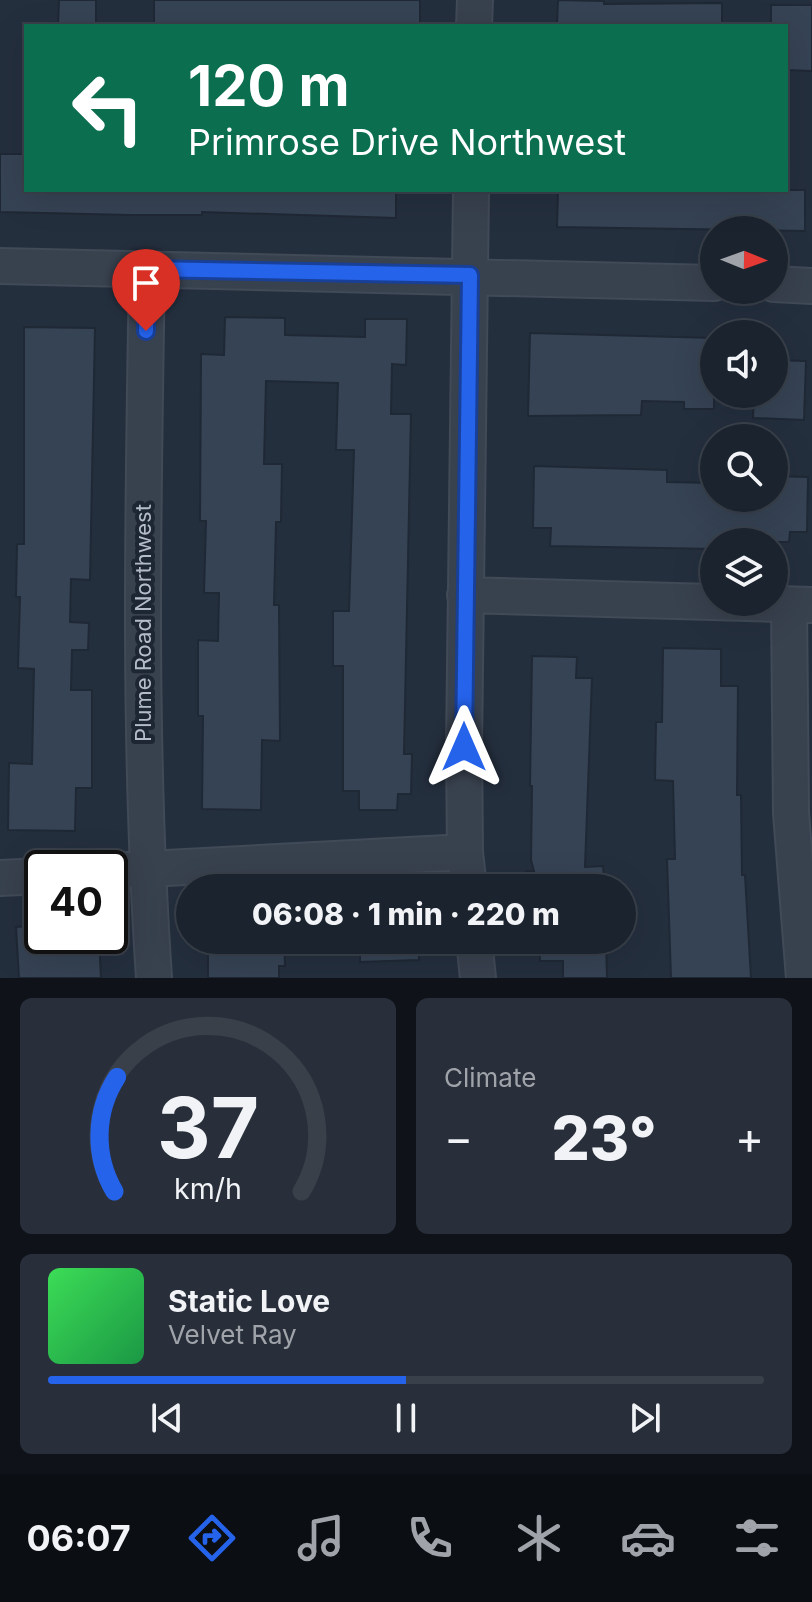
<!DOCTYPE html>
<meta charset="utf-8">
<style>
:root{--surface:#1b232e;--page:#282f3a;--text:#f1f3f6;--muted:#a0a4aa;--line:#39404a;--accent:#2563eb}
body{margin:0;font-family:Inter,sans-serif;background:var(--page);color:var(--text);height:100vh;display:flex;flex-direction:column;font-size:30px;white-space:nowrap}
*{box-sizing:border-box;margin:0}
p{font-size:26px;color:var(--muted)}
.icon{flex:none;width:44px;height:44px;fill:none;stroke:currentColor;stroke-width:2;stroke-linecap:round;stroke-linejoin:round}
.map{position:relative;height:978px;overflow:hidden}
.sheet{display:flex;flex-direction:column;gap:20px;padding:20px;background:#0f1319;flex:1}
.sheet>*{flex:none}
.hud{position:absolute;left:24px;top:24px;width:764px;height:168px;border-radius:0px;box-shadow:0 8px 32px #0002,0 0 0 2px var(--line);background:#0b6e4f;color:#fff;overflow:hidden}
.needle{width:52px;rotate:91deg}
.fabs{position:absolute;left:700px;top:216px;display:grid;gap:16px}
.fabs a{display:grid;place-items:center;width:88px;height:88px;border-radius:50%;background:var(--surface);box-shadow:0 8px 32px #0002,0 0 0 2px var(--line);font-size:40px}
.speed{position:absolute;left:24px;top:850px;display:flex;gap:16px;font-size:40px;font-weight:700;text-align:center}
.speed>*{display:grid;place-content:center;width:104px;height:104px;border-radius:50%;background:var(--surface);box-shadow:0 8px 32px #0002,0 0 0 2px var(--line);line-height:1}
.speed .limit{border:4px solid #111;border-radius:12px;background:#fff;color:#111}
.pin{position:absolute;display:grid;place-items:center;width:68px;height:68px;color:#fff;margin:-82px -34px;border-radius:50% 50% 50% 0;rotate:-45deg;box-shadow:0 0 8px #0007}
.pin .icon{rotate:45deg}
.me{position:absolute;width:88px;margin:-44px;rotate:0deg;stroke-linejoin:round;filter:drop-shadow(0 0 6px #0008)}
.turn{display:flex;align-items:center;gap:28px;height:168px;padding:0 32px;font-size:36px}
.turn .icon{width:104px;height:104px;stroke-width:2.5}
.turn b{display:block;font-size:56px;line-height:68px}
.big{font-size:60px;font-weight:800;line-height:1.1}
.sheet .card{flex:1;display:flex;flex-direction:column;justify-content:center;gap:12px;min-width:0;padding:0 28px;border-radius:12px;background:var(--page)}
.sheet .dial{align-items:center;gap:0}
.dial svg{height:208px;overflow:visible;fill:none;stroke:var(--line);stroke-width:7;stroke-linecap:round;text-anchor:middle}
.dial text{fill:var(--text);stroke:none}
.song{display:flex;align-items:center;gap:24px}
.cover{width:96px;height:96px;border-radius:12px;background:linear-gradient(135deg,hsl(130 70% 55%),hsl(140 70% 35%))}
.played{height:8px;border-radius:4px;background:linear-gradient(90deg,var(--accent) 50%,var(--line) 50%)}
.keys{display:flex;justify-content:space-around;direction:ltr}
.heat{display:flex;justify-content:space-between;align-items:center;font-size:44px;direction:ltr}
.sheet .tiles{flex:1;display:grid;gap:20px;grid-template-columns:1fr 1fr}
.card:last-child{grid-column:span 2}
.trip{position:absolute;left:176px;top:874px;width:460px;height:80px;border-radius:40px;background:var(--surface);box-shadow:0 8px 32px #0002,0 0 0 2px var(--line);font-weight:800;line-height:80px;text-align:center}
.dock{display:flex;height:128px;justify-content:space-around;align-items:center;background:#0b0e12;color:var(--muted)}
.dock .icon{width:56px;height:56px}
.dock .selected{color:var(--accent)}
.dock b{font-size:36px;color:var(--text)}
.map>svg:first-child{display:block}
.building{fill:#364354;stroke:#1f2835;stroke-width:2}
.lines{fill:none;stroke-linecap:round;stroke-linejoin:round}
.minor-casing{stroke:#414a57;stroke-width:38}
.minor{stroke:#38414e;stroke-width:34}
.route-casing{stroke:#184099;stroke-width:20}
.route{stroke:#2563eb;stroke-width:14}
.labels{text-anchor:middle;stroke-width:8;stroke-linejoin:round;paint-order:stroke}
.street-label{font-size:22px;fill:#b4bcc9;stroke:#1d2633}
</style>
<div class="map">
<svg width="812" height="978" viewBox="0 0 812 978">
<rect width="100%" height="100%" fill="#242f3e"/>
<!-- building -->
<path class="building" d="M59 0H96V26H58Z
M154 0H420V26H154Z
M558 0 604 1V4L722 3V26H557Z
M771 5H812V71L786 70V26H771Z
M0 154H26V190H396V218L202 212V215H131L0 212Z
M558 190H805V231L557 227Z
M225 317 285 318V335L365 337V319H407L406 365 392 364 391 414H411L404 754H412L411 794H398L397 810H359V791H343V666H333V611H349L354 450H336L338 383 266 381 264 464H282L281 522H276L274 605H279L280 741 262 740 261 810 202 809 203 716H198V640L218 641 219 593H204L206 521H200L201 354 224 355Z
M24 327 95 328 90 580 71 579 70 622 89 623 88 650H72L71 690H92V788H76L75 831 8 830 9 763 32 764 34 669 18 668 20 597H16L17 544H24Z
M530 333 714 338V409H684V402L642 401 641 415 528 416Z
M774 360 806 361 804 420 753 418 754 394H774Z
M534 466 667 470V482L714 483V498H774V476L808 477 807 532H790L789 542H714V549L550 546 551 528H533Z
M663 648 721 649V686H738L737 795H741L742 875H745L751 978H671L667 859H675L673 781 655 780 656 722H662Z
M532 656 577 657 576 678H592L585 867 603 866 605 888H526V871H534L531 860 532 786H530Z
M42 925V936L99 938 101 978H19L16 927Z
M208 940H284L285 966H279V978H208Z
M360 940H418L419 960 360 962Z
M539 940H606L607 978H563V961H540Z"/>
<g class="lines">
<!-- minor casing -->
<g class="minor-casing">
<path id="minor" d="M474 26 475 0
M0 266 714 283
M147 269C143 505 138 741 154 978
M774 284 812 286
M465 595 812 605
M789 605 791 813 804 978
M110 871 465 852
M0 878 42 876
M469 888 465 852 464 747 471 190
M474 940 478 978"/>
</g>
<!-- minor -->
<use href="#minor" class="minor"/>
</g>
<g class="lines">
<!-- route casing -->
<g class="route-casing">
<path id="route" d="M146 331 147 269 470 275 464 747"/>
</g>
<!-- route -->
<use href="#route" class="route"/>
</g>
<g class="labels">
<!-- street labels -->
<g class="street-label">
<text transform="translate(143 623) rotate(-90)" y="8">Plume Road Northwest</text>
</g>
</g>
</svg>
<div class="fabs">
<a><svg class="needle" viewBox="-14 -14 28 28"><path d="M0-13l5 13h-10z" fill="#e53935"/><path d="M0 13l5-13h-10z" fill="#a0a4aa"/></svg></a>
<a><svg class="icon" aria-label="sound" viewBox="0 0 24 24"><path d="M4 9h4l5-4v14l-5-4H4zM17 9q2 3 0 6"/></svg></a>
<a><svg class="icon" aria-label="search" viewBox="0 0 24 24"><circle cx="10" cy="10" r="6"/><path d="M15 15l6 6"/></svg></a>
<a><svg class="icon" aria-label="layers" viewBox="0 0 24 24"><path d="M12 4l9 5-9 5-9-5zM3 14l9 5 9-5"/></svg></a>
</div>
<div class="speed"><div class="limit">40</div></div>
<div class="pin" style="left:146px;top:331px;background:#d93025"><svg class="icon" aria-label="arrive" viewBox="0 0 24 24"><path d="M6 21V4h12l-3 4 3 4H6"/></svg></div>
<svg class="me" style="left:464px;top:747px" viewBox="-20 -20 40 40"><path d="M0-17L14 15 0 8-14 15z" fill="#2563eb" stroke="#fff" stroke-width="4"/></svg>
<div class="trip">06:08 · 1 min · 220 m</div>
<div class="hud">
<div class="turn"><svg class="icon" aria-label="left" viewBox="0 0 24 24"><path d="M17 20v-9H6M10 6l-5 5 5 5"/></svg><div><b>120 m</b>Primrose Drive Northwest</div></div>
</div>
</div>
<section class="sheet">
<div class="tiles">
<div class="card dial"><svg viewBox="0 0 100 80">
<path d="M14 69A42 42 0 1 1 86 69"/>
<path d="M14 69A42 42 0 0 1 15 25" stroke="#2563eb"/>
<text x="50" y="56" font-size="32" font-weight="700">37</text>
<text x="50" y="72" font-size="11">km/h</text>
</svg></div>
<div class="card"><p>Climate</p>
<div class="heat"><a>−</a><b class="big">23°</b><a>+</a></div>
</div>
<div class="card">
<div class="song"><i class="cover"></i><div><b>Static Love</b><p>Velvet Ray</p></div></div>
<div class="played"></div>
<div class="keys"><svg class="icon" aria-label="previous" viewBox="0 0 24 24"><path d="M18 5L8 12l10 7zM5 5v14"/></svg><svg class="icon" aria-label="pause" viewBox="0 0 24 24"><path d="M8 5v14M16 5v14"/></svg><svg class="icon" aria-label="next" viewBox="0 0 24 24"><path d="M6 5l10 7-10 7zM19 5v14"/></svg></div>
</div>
</div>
</section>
<nav class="dock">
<b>06:07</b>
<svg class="icon selected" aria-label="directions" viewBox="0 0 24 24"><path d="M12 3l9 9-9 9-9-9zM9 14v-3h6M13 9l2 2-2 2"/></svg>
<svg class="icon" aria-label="music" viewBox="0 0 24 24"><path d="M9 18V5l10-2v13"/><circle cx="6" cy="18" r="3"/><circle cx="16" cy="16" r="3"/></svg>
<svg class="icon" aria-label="phone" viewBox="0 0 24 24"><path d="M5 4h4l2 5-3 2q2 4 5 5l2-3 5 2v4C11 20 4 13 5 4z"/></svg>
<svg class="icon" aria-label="climate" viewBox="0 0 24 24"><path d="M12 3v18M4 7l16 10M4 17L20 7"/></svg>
<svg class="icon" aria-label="car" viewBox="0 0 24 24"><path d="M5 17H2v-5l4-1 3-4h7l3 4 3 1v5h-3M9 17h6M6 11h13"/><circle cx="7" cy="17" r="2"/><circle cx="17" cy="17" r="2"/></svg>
<svg class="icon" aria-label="filters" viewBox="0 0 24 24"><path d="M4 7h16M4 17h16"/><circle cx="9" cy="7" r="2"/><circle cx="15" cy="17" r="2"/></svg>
</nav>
